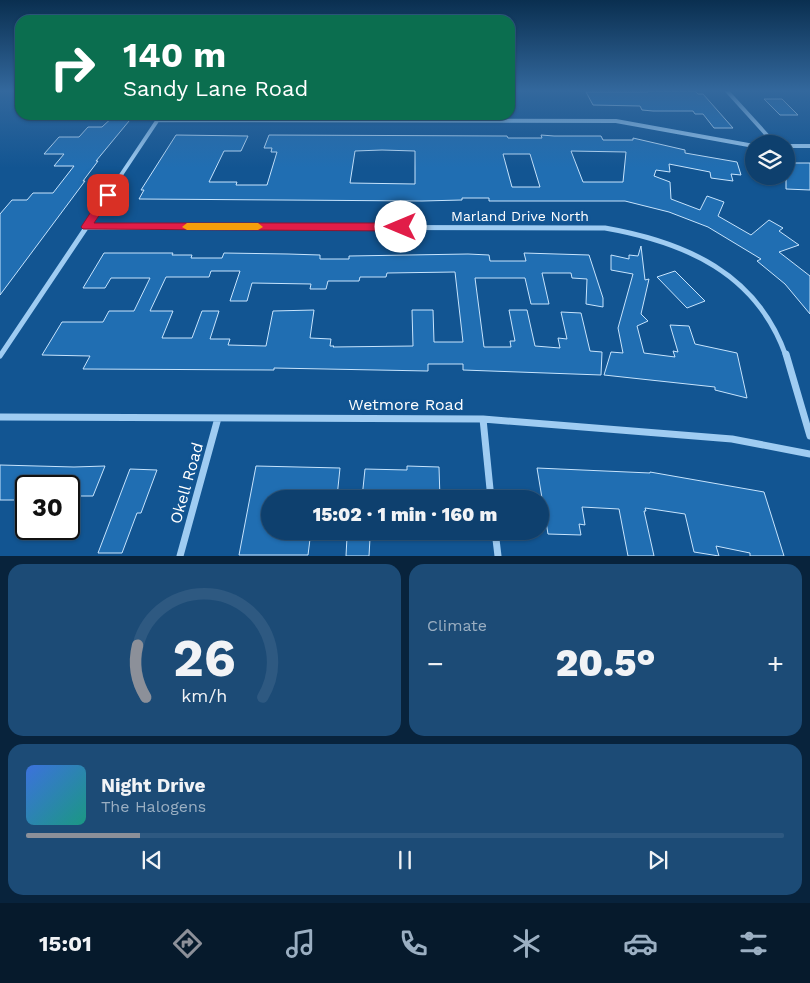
<!DOCTYPE html>
<meta charset="utf-8">
<style>
:root{--surface:#0e406e;--page:#1c4b76;--text:#f1f3f6;--muted:#9bafc2;--line:#2e5981;--accent:#8c9099}
body{margin:0;font-family:"Work Sans",sans-serif;background:var(--page);color:var(--text);height:100vh;display:flex;flex-direction:column;font-size:19px;white-space:nowrap}
*{box-sizing:border-box;margin:0}
p{font-size:16px;color:var(--muted)}
.icon{flex:none;width:28px;height:28px;fill:none;stroke:currentColor;stroke-width:2;stroke-linecap:round;stroke-linejoin:round}
.map{position:relative;height:556px;overflow:hidden}
.details{display:flex;flex-direction:column;gap:8px;padding:8px;background:#08233c;flex:1}
.details>*{flex:none}
.hud{position:absolute;left:15px;top:15px;width:500px;height:105px;border-radius:15px;box-shadow:0 1px 4px #0004,0 0 0 1px var(--line);background:#0b6e4f;color:#fff;overflow:hidden}
.tools{position:absolute;left:745px;top:135px;display:grid;gap:10px}
.tools a{display:grid;place-items:center;width:50px;height:50px;border-radius:50%;background:var(--surface);box-shadow:0 1px 4px #0004,0 0 0 1px var(--line);font-size:25px}
.speed{position:absolute;left:15px;top:475px;display:flex;gap:10px;font-size:25px;font-weight:700;text-align:center}
.speed>*{display:grid;place-content:center;width:65px;height:65px;border-radius:50%;background:var(--surface);box-shadow:0 1px 4px #0004,0 0 0 1px var(--line);line-height:1}
.speed .limit{border:2px solid #111;border-radius:8px;background:#fff;color:#111}
.pin{position:absolute;display:grid;place-items:center;width:42px;height:42px;color:#fff;margin:-21px;border-radius:10px;box-shadow:0 2px 8px #0006}
.me{position:absolute;width:55px;margin:-28px;rotate:270deg;stroke-linejoin:round;filter:drop-shadow(0 0 4px #0008)}
.turn{display:flex;align-items:center;gap:18px;height:105px;padding:0 25px;font-size:22px}
.turn .icon{width:65px;height:65px;stroke-width:2.5}
.turn b{display:block;font-size:35px;line-height:42px}
.big{font-size:38px;font-weight:800;line-height:1.1}
.details .card{flex:1;display:flex;flex-direction:column;justify-content:center;gap:8px;min-width:0;padding:0 18px;border-radius:15px;background:var(--page)}
.details .dial{align-items:center;gap:0}
.dial svg{height:130px;overflow:visible;fill:none;stroke:var(--line);stroke-width:7;stroke-linecap:round;text-anchor:middle}
.dial text{fill:var(--text);stroke:none}
.song{display:flex;align-items:center;gap:15px}
.cover{width:60px;height:60px;border-radius:8px;background:linear-gradient(135deg,hsl(220 70% 55%),hsl(170 70% 35%))}
.played{height:5px;border-radius:2px;background:linear-gradient(90deg,var(--accent) 15%,var(--line) 15%)}
.keys{display:flex;justify-content:space-around;direction:ltr}
.heat{display:flex;justify-content:space-between;align-items:center;font-size:28px;direction:ltr}
.details .tiles{flex:1;display:grid;gap:8px;grid-template-columns:1fr 1fr}
.card:last-child{grid-column:span 2}
.trip{position:absolute;left:261px;top:490px;width:288px;height:50px;border-radius:25px;background:var(--surface);box-shadow:0 1px 4px #0004,0 0 0 1px var(--line);font-weight:800;line-height:50px;text-align:center}
.tabs{display:flex;height:80px;justify-content:space-around;align-items:center;background:#061a2c;color:var(--muted)}
.tabs .icon{width:35px;height:35px}
.tabs .current{color:var(--accent)}
.tabs b{font-size:22px;color:var(--text)}
.map>svg:first-child{display:block}
.building{fill:#206eb2;stroke:#c7e4fd;fill-rule:evenodd}
.lines{fill:none;stroke-linecap:round;stroke-linejoin:round}
.minor-far2{stroke:#9fccf2;stroke-width:4}
.minor-far1{stroke:#9fccf2;stroke-width:5}
.minor{stroke:#9fccf2;stroke-width:7}
.route{fill:#e11d48;stroke:#92132f}
.slow{fill:#f59e0b}
.labels{text-anchor:middle;stroke-width:5;stroke-linejoin:round;paint-order:stroke}
.street-label{font-size:14px;fill:#fff;stroke:#125592}
.near-street-label{font-size:16px;fill:#fff;stroke:#125592}
</style>
<div class="map">
<svg width="810" height="556" viewBox="0 0 810 556">
<rect width="100%" height="100%" fill="#125592"/>
<!-- building -->
<path class="building" d="M647 91H695L698 94H703L733 128H714L703 114H695L693 111H653L642 110 640 106 593 105 586 92H648Z
M764 99H782L798 115H780Z
M115 115H134L96 161H98L83 181H85L0 295V214L12 200H27L33 193H53L74 166H54L64 154H44L59 137H79L88 127H102Z
M176 135 248 136 241 151H224L209 182H237L236 185H267L277 152H271L272 148H264L269 135 507 136 508 138H542L541 135 554 136H601L603 140H633V138L685 150V153L737 162 741 175 731 174 733 181 711 178 710 172 669 164 670 172 656 170 654 176 670 182 671 199 700 210 707 196 724 202 718 216 751 235 769 220 783 228 779 231 799 245 779 252 810 276V314L785 284 757 261 761 259 708 227 669 212 625 201H489V198H462V200L422 201 139 199 144 190H141ZM382 150 415 151V184L350 183 355 151ZM571 151 626 152 623 182H583ZM503 154H530L540 187H512Z
M786 163H810V190L786 189Z
M641 246 645 280 649 279 641 314 648 321 637 326 644 353 675 357 673 351 678 352 670 325 689 326 695 344 737 353 747 398 715 390V387L604 375 611 352 623 353 618 328 633 274 611 270V255L629 259V255L638 256Z
M104 253H173L172 255H192L191 258H222L224 253 288 254 320 255V259H349V256L468 254 489 255 490 261H526L524 253 589 255 603 298V307L586 304 587 279 572 278 571 273H542L549 304H531L525 278H475L484 347H511L510 341H515L509 310H527L535 346 560 348 558 338 567 339 561 312 581 313 590 351 602 352 601 375 463 370V364H428V371L274 368V370L83 369 90 356 42 355 62 322H103L109 311H134L150 278H111L105 288H83ZM211 271H240L230 301H247L252 283 311 284 310 289H326L328 281H359L360 277H386L387 273 455 272 463 342H434L433 310H412L413 346 333 347 334 346H330L331 339 310 338 314 310 273 311 266 346 228 345 230 339H210L219 311H202L192 338H162L173 311H150L166 277H209Z
M675 271 705 301 687 308 657 277Z
M0 465 74 467 105 466 93 496H69V486H26V500H0Z
M256 466 340 468 337 497 317 499 283 497V499H270V531H311L308 555H239Z
M407 466 439 467 440 499 362 498 365 469 407 470Z
M537 468 650 473V472L764 492 784 556H750V553L716 546 719 556 694 552 685 514 645 508 646 511H644L654 556H628L619 509 582 507 585 525 579 524 581 535 548 534Z
M130 469 157 470 141 513H137L122 553H98Z
M347 537 370 538 369 556H346Z"/>
<g class="lines">
<!-- minor-far2 -->
<path class="minor-far2" d="M727 91 775 144
M158 120 616 121 754 146
M786 146H810
M101 205 161 115"/>
<!-- minor-far1 -->
<path class="minor-far1" d="M86 227 605 228C685 242 757 273 786 356
M0 356 102 204"/>
<!-- minor -->
<path class="minor" d="M786 354 810 436
M0 417 483 419 732 439 810 454
M483 419 491 499
M495 531 498 556
M180 556 218 418"/>
</g>
<!-- sky -->
<linearGradient id="sky" x2="0" y2="1"><stop stop-color="#0a2f50"/><stop offset="0.54" stop-color="#33689d"/><stop offset="1" stop-color="#33689d" stop-opacity="0"/></linearGradient>
<rect width="810" height="168" fill="url(#sky)"/>
<!-- route -->
<path class="route" d="M104 192H108L113 195 94 223H401L406 227 401 231 83 229 81 227Z"/>
<!-- slow -->
<path class="slow" d="M187 223H258L263 227 258 230H187L182 227Z"/>
<g class="labels">
<!-- street labels -->
<g class="street-label">
<text x="520" y="221">Marland Drive North</text>
</g>
<!-- near-street labels -->
<g class="near-street-label">
<text x="406" y="410">Wetmore Road</text>
<text transform="translate(186 483) rotate(-74)" y="6">Okell Road</text>
</g>
</g>
</svg>
<div class="tools">
<a><svg class="icon" aria-label="layers" viewBox="0 0 24 24"><path d="M12 4l9 5-9 5-9-5zM3 14l9 5 9-5"/></svg></a>
</div>
<div class="speed"><div class="limit">30</div></div>
<div class="pin" style="left:108px;top:195px;background:#d93025"><svg class="icon" aria-label="arrive" viewBox="0 0 24 24"><path d="M6 21V4h12l-3 4 3 4H6"/></svg></div>
<svg class="me" style="left:401px;top:227px" viewBox="-20 -20 40 40"><circle r="19" fill="#fff"/><path d="M0-13L10 11 0 6-10 11z" fill="#e11d48"/></svg>
<div class="trip">15:02 · 1 min · 160 m</div>
<div class="hud">
<div class="turn"><svg class="icon" aria-label="right" viewBox="0 0 24 24"><path d="M7 20v-9h11M14 6l5 5-5 5"/></svg><div><b>140 m</b>Sandy Lane Road</div></div>
</div>
</div>
<section class="details">
<div class="tiles">
<div class="card dial"><svg viewBox="0 0 100 80">
<path d="M14 69A42 42 0 1 1 86 69"/>
<path d="M14 69A42 42 0 0 1 9 37" stroke="#8c9099"/>
<text x="50" y="56" font-size="32" font-weight="700">26</text>
<text x="50" y="72" font-size="11">km/h</text>
</svg></div>
<div class="card"><p>Climate</p>
<div class="heat"><a>−</a><b class="big">20.5°</b><a>+</a></div>
</div>
<div class="card">
<div class="song"><i class="cover"></i><div><b>Night Drive</b><p>The Halogens</p></div></div>
<div class="played"></div>
<div class="keys"><svg class="icon" aria-label="previous" viewBox="0 0 24 24"><path d="M18 5L8 12l10 7zM5 5v14"/></svg><svg class="icon" aria-label="pause" viewBox="0 0 24 24"><path d="M8 5v14M16 5v14"/></svg><svg class="icon" aria-label="next" viewBox="0 0 24 24"><path d="M6 5l10 7-10 7zM19 5v14"/></svg></div>
</div>
</div>
</section>
<nav class="tabs">
<b>15:01</b>
<svg class="icon current" aria-label="directions" viewBox="0 0 24 24"><path d="M12 3l9 9-9 9-9-9zM9 14v-3h6M13 9l2 2-2 2"/></svg>
<svg class="icon" aria-label="music" viewBox="0 0 24 24"><path d="M9 18V5l10-2v13"/><circle cx="6" cy="18" r="3"/><circle cx="16" cy="16" r="3"/></svg>
<svg class="icon" aria-label="phone" viewBox="0 0 24 24"><path d="M5 4h4l2 5-3 2q2 4 5 5l2-3 5 2v4C11 20 4 13 5 4z"/></svg>
<svg class="icon" aria-label="climate" viewBox="0 0 24 24"><path d="M12 3v18M4 7l16 10M4 17L20 7"/></svg>
<svg class="icon" aria-label="car" viewBox="0 0 24 24"><path d="M5 17H2v-5l4-1 3-4h7l3 4 3 1v5h-3M9 17h6M6 11h13"/><circle cx="7" cy="17" r="2"/><circle cx="17" cy="17" r="2"/></svg>
<svg class="icon" aria-label="filters" viewBox="0 0 24 24"><path d="M4 7h16M4 17h16"/><circle cx="9" cy="7" r="2"/><circle cx="15" cy="17" r="2"/></svg>
</nav>
